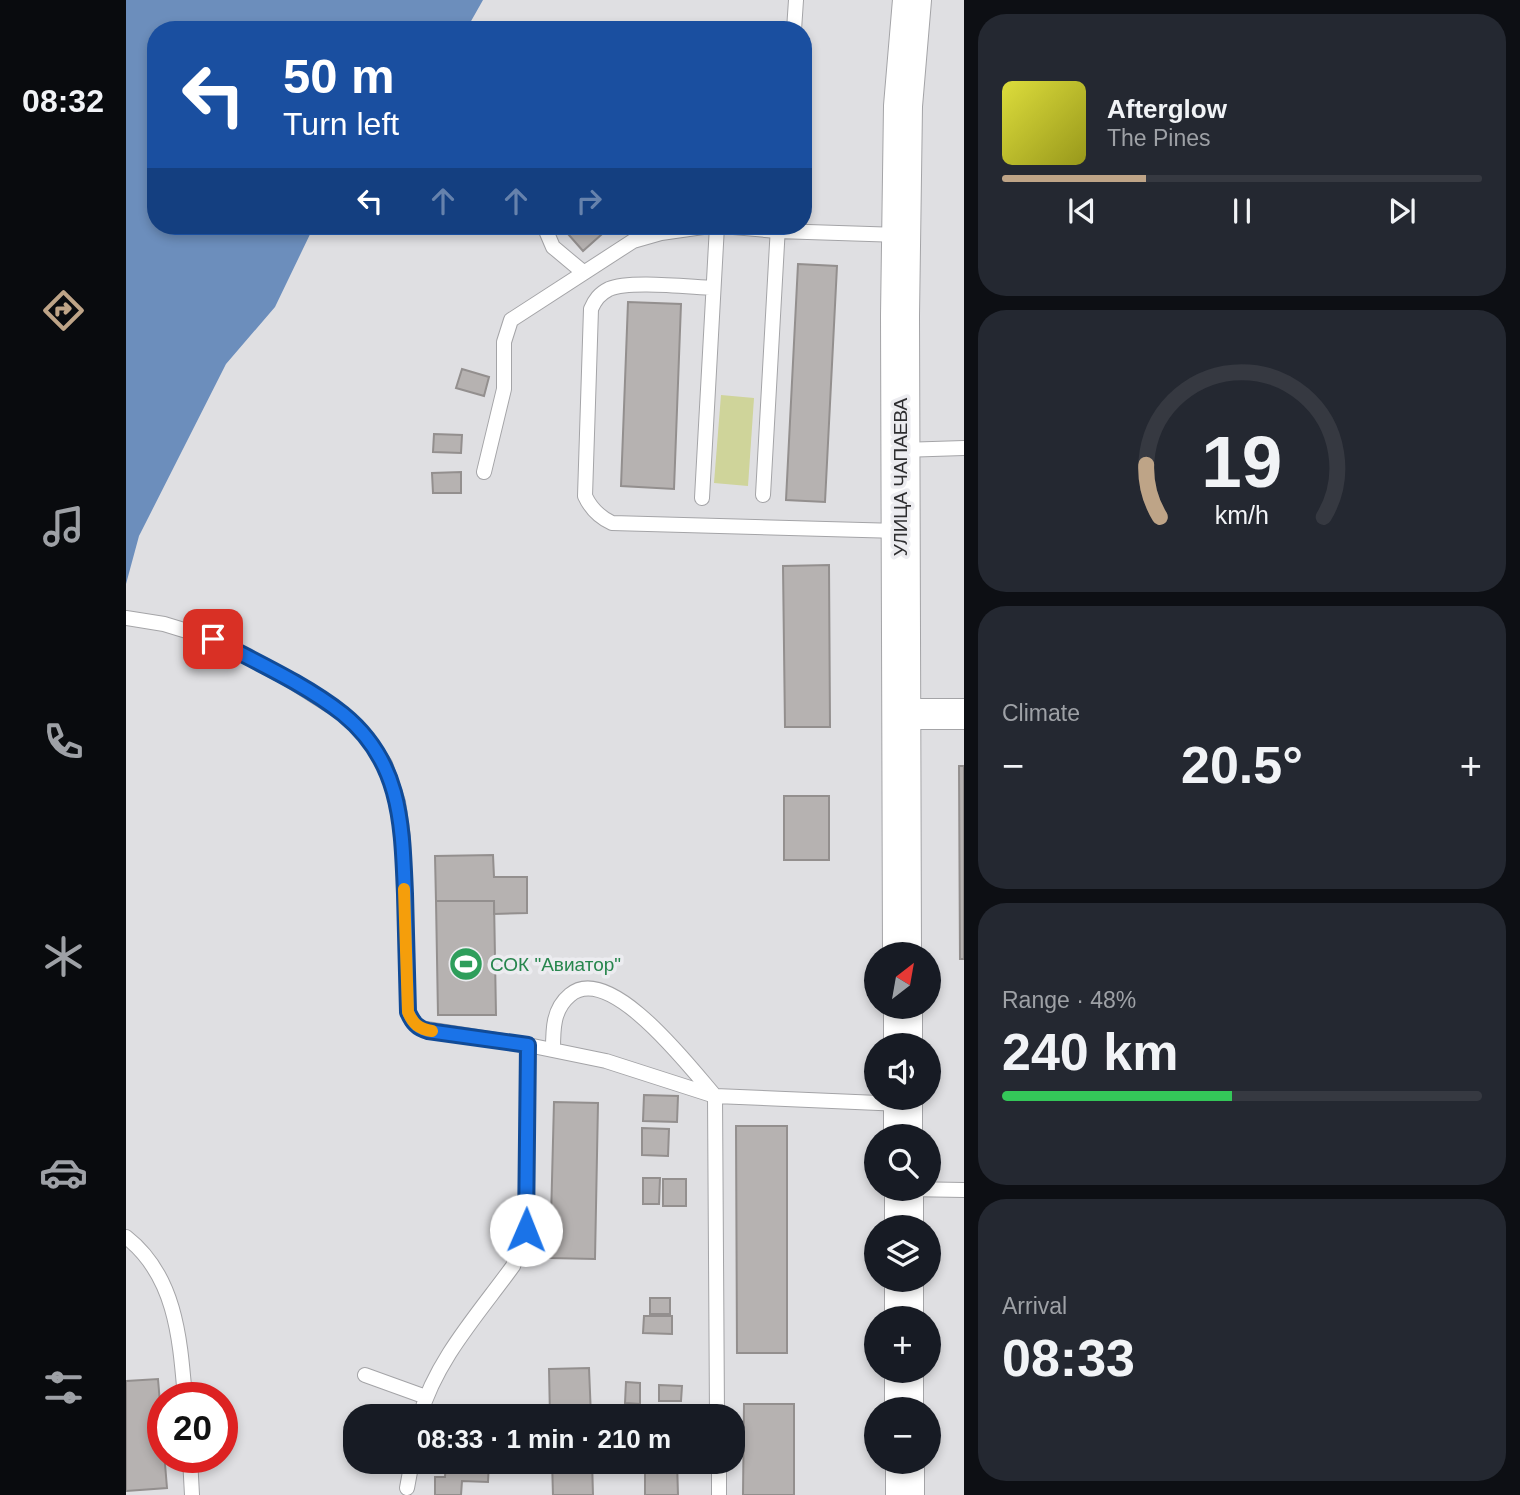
<!DOCTYPE html>
<meta charset="utf-8">
<style>
:root{--surface:#171b24;--page:#242831;--text:#f1f3f6;--muted:#9ea1a6;--line:#363941;--accent:#bea487}
body{margin:0;font-family:Arial,sans-serif;background:var(--page);color:var(--text);height:100vh;display:flex;flex-direction:column;font-size:26px;white-space:nowrap}
*{box-sizing:border-box;margin:0}
p{font-size:23px;color:var(--muted)}
.icon{flex:none;width:38px;height:38px;fill:none;stroke:currentColor;stroke-width:2;stroke-linecap:round;stroke-linejoin:round}
.map{position:relative;flex:1;overflow:hidden}
.drawer{display:flex;flex-direction:column;gap:14px;padding:14px;background:#0d0f14;width:556px}
.drawer>*{flex:none}
.top-card{position:absolute;left:21px;top:21px;width:665px;height:214px;border-radius:28px;box-shadow:0 4px 10px #0003;background:#1a4fa0;color:#fff;overflow:hidden}
.needle{width:46px;rotate:31deg}
.controls{position:absolute;left:738px;top:942px;display:grid;gap:14px}
.controls a{display:grid;place-items:center;width:77px;height:77px;border-radius:50%;background:var(--surface);box-shadow:0 4px 10px #0003;font-size:35px}
.speed{position:absolute;left:21px;top:1382px;display:flex;gap:14px;font-size:35px;font-weight:700;text-align:center}
.speed>*{display:grid;place-content:center;width:91px;height:91px;border-radius:50%;background:var(--surface);box-shadow:0 4px 10px #0003;line-height:1}
.speed .limit{border:10px solid #d22;background:#fff;color:#111}
.pin{position:absolute;display:grid;place-items:center;width:60px;height:60px;color:#fff;margin:-30px;border-radius:14px;box-shadow:0 4px 10px #0006}
.me{position:absolute;width:77px;margin:-38px;rotate:1deg;stroke-linejoin:round;filter:drop-shadow(0 0 5px #0008)}
.turn{display:flex;align-items:center;gap:24px;height:147px;padding:0 21px;font-size:32px}
.turn .icon{width:91px;height:91px;stroke-width:2.5}
.turn b{display:block;font-size:49px;line-height:60px}
.lanes{display:flex;align-items:center;height:66px;padding:0 21px;background:#0003;justify-content:center;gap:35px;direction:ltr}
.lanes .off{opacity:.35}
.big{font-size:52px;font-weight:700;line-height:1.1}
.drawer .tile{flex:1;display:flex;flex-direction:column;justify-content:center;gap:10px;min-width:0;padding:0 24px;border-radius:28px;background:var(--page)}
.drawer .dial{align-items:center;gap:0}
.dial svg{height:182px;overflow:visible;fill:none;stroke:var(--line);stroke-width:7;stroke-linecap:round;text-anchor:middle}
.dial text{fill:var(--text);stroke:none}
.song{display:flex;align-items:center;gap:21px}
.cover{width:84px;height:84px;border-radius:10px;background:linear-gradient(135deg,hsl(60 70% 55%),hsl(60 70% 35%))}
.played{height:7px;border-radius:4px;background:linear-gradient(90deg,var(--accent) 30%,var(--line) 30%)}
.keys{display:flex;justify-content:space-around;direction:ltr}
.heat{display:flex;justify-content:space-between;align-items:center;font-size:38px;direction:ltr}
.charge{height:10px;border-radius:5px;background:linear-gradient(90deg,#34c759 48%,var(--line) 0)}
.trip{position:absolute;left:217px;top:1404px;width:402px;height:70px;border-radius:28px;background:var(--surface);box-shadow:0 4px 10px #0003;font-weight:700;line-height:70px;text-align:center}
main{display:flex;flex:1;min-height:0}
.menu{display:flex;flex-direction:column;width:126px;justify-content:space-around;align-items:center;background:#090b0e;color:var(--muted)}
.menu .icon{width:49px;height:49px}
.menu .active{color:var(--accent)}
.menu b{font-size:32px;color:var(--text)}
.map>svg:first-child{display:block}
.green{fill:#cfd49a}
.water{fill:#6c8ebc}
.building{fill:#b6b2b1;stroke:#938f8e;stroke-width:2}
.lines{fill:none;stroke-linecap:round;stroke-linejoin:round}
.service-casing{stroke:#a4a4a7;stroke-width:16}
.minor-casing{stroke:#a4a4a7;stroke-width:32}
.secondary-casing{stroke:#a4a4a7;stroke-width:40}
.service{stroke:#fff;stroke-width:14}
.minor{stroke:#fff;stroke-width:30}
.secondary{stroke:#fff;stroke-width:38}
.route-casing{stroke:#114b97;stroke-width:18}
.route{stroke:#1a73e8;stroke-width:12}
.slow{stroke:#f59e0b;stroke-width:12}
.labels{text-anchor:middle;stroke-width:7;stroke-linejoin:round;paint-order:stroke}
.street-label{font-size:19px;fill:#2e2e30;stroke:#ececf0}
.leisure-label{font-size:19px;fill:#27864d;stroke:#ececf0;text-anchor:start}
</style>
<main>
<nav class="menu">
<b>08:32</b>
<svg class="icon active" aria-label="directions" viewBox="0 0 24 24"><path d="M12 3l9 9-9 9-9-9zM9 14v-3h6M13 9l2 2-2 2"/></svg>
<svg class="icon" aria-label="music" viewBox="0 0 24 24"><path d="M9 18V5l10-2v13"/><circle cx="6" cy="18" r="3"/><circle cx="16" cy="16" r="3"/></svg>
<svg class="icon" aria-label="phone" viewBox="0 0 24 24"><path d="M5 4h4l2 5-3 2q2 4 5 5l2-3 5 2v4C11 20 4 13 5 4z"/></svg>
<svg class="icon" aria-label="climate" viewBox="0 0 24 24"><path d="M12 3v18M4 7l16 10M4 17L20 7"/></svg>
<svg class="icon" aria-label="car" viewBox="0 0 24 24"><path d="M5 17H2v-5l4-1 3-4h7l3 4 3 1v5h-3M9 17h6M6 11h13"/><circle cx="7" cy="17" r="2"/><circle cx="17" cy="17" r="2"/></svg>
<svg class="icon" aria-label="filters" viewBox="0 0 24 24"><path d="M4 7h16M4 17h16"/><circle cx="9" cy="7" r="2"/><circle cx="15" cy="17" r="2"/></svg>
</nav>
<div class="map">
<svg width="838" height="1495" viewBox="0 0 838 1495">
<rect width="100%" height="100%" fill="#dfdfe2"/>
<!-- green -->
<path class="green" d="M595 395 628 398 622 486 588 483Z"/>
<!-- water -->
<path class="water" d="M0 0H357L340 30H30V226H188L149 307 100 364 13 536 0 584Z"/>
<!-- building -->
<path class="building" d="M435 226H485L457 251Z
M672 264 711 266 699 502 660 500Z
M502 302 555 304 548 489 495 486Z
M336 369 363 377 358 396 330 388Z
M308 434 336 435 335 453 307 452Z
M335 472V493H307L306 473Z
M703 565 704 727H659L657 566Z
M833 766H838V959H834Z
M658 796H703V860H658Z
M367 855 368 877H401V913L368 914V901H310L309 856Z
M310 901H368L370 1015H312Z
M518 1095 552 1096 551 1122 517 1121Z
M428 1102 472 1103 469 1259 424 1258Z
M610 1126H661V1353H611Z
M516 1128 543 1129 542 1156 516 1155Z
M517 1178H534L533 1204H517Z
M537 1179H560V1206H537Z
M524 1298H544V1314H524Z
M518 1316H546V1334L517 1333Z
M463 1368 465 1416H424L423 1369Z
M32 1379 41 1488 0 1491V1381Z
M500 1382 514 1383V1404L499 1403Z
M533 1385 556 1386 555 1401H533Z
M618 1404H668V1495H617Z
M533 1408 557 1409V1416H532Z
M320 1461H363L362 1482 336 1481 335 1495H309V1477H319Z
M426 1461H466L467 1495H427Z
M519 1461H551L552 1495H519Z"/>
<g class="lines">
<!-- service casing -->
<g class="service-casing">
<path id="service" d="M668 30 670 0
M418 226 427 247 457 272
M596 226 651 231 774 235
M587 288C563 287 503 280 483 289 473 294 469 300 465 309L459 496C465 509 473 517 486 523L773 531
M775 450 838 448
M358 472 378 389V342L385 320 507 241 535 233 584 226
M637 495 652 226
M576 498 591 226
M0 618 38 624 87 639 162 679 217 714 238 734 259 764 272 802 277 837 282 1012 286 1021 294 1028 402 1045 480 1061 589 1096 776 1104
M427 1050C427 1029 427 1009 444 995 484 961 566 1070 589 1096L591 1416
M779 1189 838 1190
M0 1237C50 1276 54 1339 59 1398
M239 1375 300 1397
M294 1416C310 1360 353 1313 387 1266L400 1230 402 1045
M64 1458 66 1495
M593 1461V1495
M281 1488 286 1461"/>
</g>
<!-- minor casing -->
<g class="minor-casing">
<path id="minor" d="M775 714H838"/>
</g>
<!-- secondary casing -->
<g class="secondary-casing">
<path id="secondary" d="M776 954 774 316 777 106 786 0
M777 1006V1045
M777 1097V1136
M778 1188V1227
M778 1279V1318
M778 1370V1409
M779 1461V1495"/>
</g>
<!-- service -->
<use href="#service" class="service"/>
<!-- minor -->
<use href="#minor" class="minor"/>
<!-- secondary -->
<use href="#secondary" class="secondary"/>
</g>
<g class="lines">
<!-- route casing -->
<g class="route-casing">
<path id="route" d="M87 639C130 662 179 684 217 714 276 762 276 825 279 894 280 933 281 973 282 1012 287 1023 291 1028 302 1031L402 1045 400 1230"/>
</g>
<!-- route -->
<use href="#route" class="route"/>
<!-- slow -->
<path class="slow" d="M278 889 282 1012C287 1024 293 1029 306 1031"/>
</g>
<!-- icons -->
<defs>
<g id="stadium-disc" transform="scale(1.75)"><circle r="9.5" fill="#2e9e5b" stroke="#ececf0"/><path d="M0-5a6.5 5 0 1 0 0 10a6.5 5 0 1 0 0-10ZM-3.5-1.8h7v3.6h-7Z" fill="#fff"/></g>
</defs>
<g fill-rule="evenodd">
<use href="#stadium-disc" x="340" y="964"/>
</g>
<g class="labels">
<!-- street labels -->
<g class="street-label">
<text transform="translate(774 477) rotate(-90)" y="7">УЛИЦА ЧАПАЕВА</text>
</g>
<!-- leisure labels -->
<g class="leisure-label">
<text x="364" y="971">СОК "Авиатор"</text>
</g>
</g>
</svg>
<div class="controls">
<a><svg class="needle" viewBox="-14 -14 28 28"><path d="M0-13l5 13h-10z" fill="#e53935"/><path d="M0 13l5-13h-10z" fill="#9ea1a6"/></svg></a>
<a><svg class="icon" aria-label="sound" viewBox="0 0 24 24"><path d="M4 9h4l5-4v14l-5-4H4zM17 9q2 3 0 6"/></svg></a>
<a><svg class="icon" aria-label="search" viewBox="0 0 24 24"><circle cx="10" cy="10" r="6"/><path d="M15 15l6 6"/></svg></a>
<a><svg class="icon" aria-label="layers" viewBox="0 0 24 24"><path d="M12 4l9 5-9 5-9-5zM3 14l9 5 9-5"/></svg></a>
<a>+</a>
<a>−</a>
</div>
<div class="speed"><div class="limit">20</div></div>
<div class="pin" style="left:87px;top:639px;background:#d93025"><svg class="icon" aria-label="arrive" viewBox="0 0 24 24"><path d="M6 21V4h12l-3 4 3 4H6"/></svg></div>
<svg class="me" style="left:400px;top:1230px" viewBox="-20 -20 40 40"><circle r="19" fill="#fff"/><path d="M0-13L10 11 0 6-10 11z" fill="#1a73e8"/></svg>
<div class="trip">08:33 · 1 min · 210 m</div>
<div class="top-card">
<div class="turn"><svg class="icon" aria-label="left" viewBox="0 0 24 24"><path d="M17 20v-9H6M10 6l-5 5 5 5"/></svg><div><b>50 m</b>Turn left</div></div>
<div class="lanes"><svg class="icon" aria-label="left" viewBox="0 0 24 24"><path d="M17 20v-9H6M10 6l-5 5 5 5"/></svg><svg class="icon off" aria-label="ahead" viewBox="0 0 24 24"><path d="M12 20V5M6 11l6-6 6 6"/></svg><svg class="icon off" aria-label="ahead" viewBox="0 0 24 24"><path d="M12 20V5M6 11l6-6 6 6"/></svg><svg class="icon off" aria-label="right" viewBox="0 0 24 24"><path d="M7 20v-9h11M14 6l5 5-5 5"/></svg></div>
</div>
</div>
<section class="drawer">
<div class="tile">
<div class="song"><i class="cover"></i><div><b>Afterglow</b><p>The Pines</p></div></div>
<div class="played"></div>
<div class="keys"><svg class="icon" aria-label="previous" viewBox="0 0 24 24"><path d="M18 5L8 12l10 7zM5 5v14"/></svg><svg class="icon" aria-label="pause" viewBox="0 0 24 24"><path d="M8 5v14M16 5v14"/></svg><svg class="icon" aria-label="next" viewBox="0 0 24 24"><path d="M6 5l10 7-10 7zM19 5v14"/></svg></div>
</div>
<div class="tile dial"><svg viewBox="0 0 100 80">
<path d="M14 69A42 42 0 1 1 86 69"/>
<path d="M14 69A42 42 0 0 1 8 46" stroke="#bea487"/>
<text x="50" y="56" font-size="32" font-weight="700">19</text>
<text x="50" y="72" font-size="11">km/h</text>
</svg></div>
<div class="tile"><p>Climate</p>
<div class="heat"><a>−</a><b class="big">20.5°</b><a>+</a></div>
</div>
<div class="tile"><p>Range · 48%</p><b class="big">240 km</b><div class="charge"></div></div>
<div class="tile"><p>Arrival</p><b class="big">08:33</b></div>
</section>
</main>
